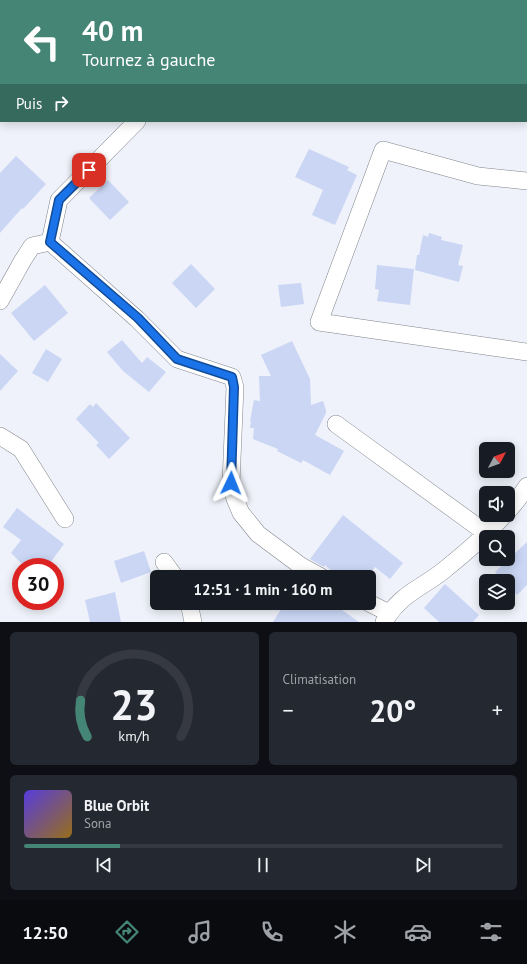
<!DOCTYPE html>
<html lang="fr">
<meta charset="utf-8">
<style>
:root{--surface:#171b24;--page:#242831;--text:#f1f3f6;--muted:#9ea1a6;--line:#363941;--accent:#448575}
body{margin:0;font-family:"PT Sans",sans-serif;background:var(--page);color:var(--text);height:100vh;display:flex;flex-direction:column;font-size:15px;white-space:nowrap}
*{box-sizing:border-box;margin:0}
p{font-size:13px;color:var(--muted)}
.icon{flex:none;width:22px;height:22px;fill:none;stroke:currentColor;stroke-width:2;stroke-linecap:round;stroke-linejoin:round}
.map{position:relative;height:622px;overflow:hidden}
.details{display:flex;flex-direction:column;gap:10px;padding:10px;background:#0d0f14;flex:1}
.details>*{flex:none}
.guide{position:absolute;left:0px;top:0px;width:527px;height:122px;box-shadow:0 2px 10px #0003;background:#448575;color:#fff;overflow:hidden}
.needle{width:26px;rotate:49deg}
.buttons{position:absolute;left:479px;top:442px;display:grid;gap:8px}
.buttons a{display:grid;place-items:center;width:36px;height:36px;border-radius:6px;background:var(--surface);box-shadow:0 2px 10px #0003;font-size:20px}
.speed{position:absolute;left:12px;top:558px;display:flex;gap:8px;font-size:20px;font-weight:700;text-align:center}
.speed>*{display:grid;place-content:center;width:52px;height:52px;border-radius:50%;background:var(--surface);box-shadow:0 2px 10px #0003;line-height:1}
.speed .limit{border:6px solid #d22;background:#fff;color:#111}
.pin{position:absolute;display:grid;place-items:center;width:34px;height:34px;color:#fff;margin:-17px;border-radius:8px;box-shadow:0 2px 6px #0006}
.me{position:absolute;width:44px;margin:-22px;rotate:2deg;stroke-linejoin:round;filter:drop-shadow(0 0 3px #0008)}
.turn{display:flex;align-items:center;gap:14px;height:84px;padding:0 16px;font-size:18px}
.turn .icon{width:52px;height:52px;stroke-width:2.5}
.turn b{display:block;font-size:28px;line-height:34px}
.then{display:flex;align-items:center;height:38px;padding:0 16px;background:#0003;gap:8px;font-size:15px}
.big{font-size:30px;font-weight:700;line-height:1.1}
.details .card{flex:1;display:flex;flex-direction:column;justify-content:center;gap:6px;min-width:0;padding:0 14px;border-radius:6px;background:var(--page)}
.details .dial{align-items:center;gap:0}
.dial svg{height:104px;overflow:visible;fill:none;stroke:var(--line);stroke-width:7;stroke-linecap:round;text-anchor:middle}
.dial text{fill:var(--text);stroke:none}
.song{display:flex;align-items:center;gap:12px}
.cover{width:48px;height:48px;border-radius:6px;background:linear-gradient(135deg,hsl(250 70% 55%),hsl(40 70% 35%))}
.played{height:4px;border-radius:2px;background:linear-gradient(90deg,var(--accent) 20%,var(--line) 20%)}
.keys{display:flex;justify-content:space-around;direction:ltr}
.heat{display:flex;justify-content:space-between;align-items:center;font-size:22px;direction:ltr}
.details .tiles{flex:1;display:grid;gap:10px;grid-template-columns:1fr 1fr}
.card:last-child{grid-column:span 2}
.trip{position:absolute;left:150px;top:570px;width:226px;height:40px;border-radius:6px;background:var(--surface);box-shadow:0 2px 10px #0003;font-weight:700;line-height:40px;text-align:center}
.dock{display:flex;height:64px;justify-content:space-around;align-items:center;background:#090b0e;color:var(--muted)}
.dock .icon{width:28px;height:28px}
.dock .current{color:var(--accent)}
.dock b{font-size:18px;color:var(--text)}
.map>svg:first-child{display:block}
.building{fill:#cad6f4}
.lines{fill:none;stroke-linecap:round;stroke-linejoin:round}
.minor-casing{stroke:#82858b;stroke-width:18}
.minor{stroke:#fff;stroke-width:17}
.route-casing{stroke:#114b97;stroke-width:10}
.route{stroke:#1a73e8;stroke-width:7}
</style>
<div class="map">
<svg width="527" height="622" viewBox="0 0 527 622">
<rect width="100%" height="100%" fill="#eff2fa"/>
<!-- building -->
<path class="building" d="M309 149 349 167 347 170 357 175 335 225 312 215 323 190 295 177Z
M16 156 46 184 23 209 22 208 0 233V173Z
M108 180 129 202 110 220 89 198Z
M429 233 442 237 441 240 463 245 458 265 463 266 459 282 415 270 417 255H419L423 235 428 237Z
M191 264 215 289 196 308 172 283Z
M377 265 414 269 410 305 377 301 379 290 375 289Z
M301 283 304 304 281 307 278 285Z
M45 285 68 313 34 341 11 313Z
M122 340 142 363 147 357 166 372 149 392 123 371 107 352Z
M292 341 310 379 311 405 323 401 326 410V413L315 435 344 451 330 475 303 460 301 463 277 451 278 449 253 439 254 428H250L251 421H250L254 400 260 401 259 376H271L261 355Z
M46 349 62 359 48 382 32 373Z
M0 354 18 371 0 391Z
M96 403 130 438 109 459 96 445 99 443 76 419 90 404 93 407Z
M17 508 64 544 47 567H25L11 553 21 540 3 527Z
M343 515 403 563 390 579 375 567 366 577H339L325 565 324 567 310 559Z
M527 542V585L517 595 508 586V581H503L495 572Z
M144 551 151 572 121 583 114 561Z
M445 584 479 615 473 622H439L424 608Z
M115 592 121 622H90L85 600Z
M285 603H332L359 622H273Z"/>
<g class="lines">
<!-- minor casing -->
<g class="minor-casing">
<path id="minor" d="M55 1 56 0
M256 1 257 0
M526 63H527
M0 74 1 72
M527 181 478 176 383 150 319 322 527 352
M50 242 59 200 137 121
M0 301 23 260 32 246 50 242 137 319 177 359 232 377 235 387 231 483 235 499 241 513 258 534 301 566 321 577
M336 424 486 533
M0 436 21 449 65 519
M508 511 518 499 527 486
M164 562 175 577
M189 603 193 622
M369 603 389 613
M384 622C400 594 420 589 443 571 464 554 487 535 504 515"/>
</g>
<!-- minor -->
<use href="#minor" class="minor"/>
</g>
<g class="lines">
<!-- route casing -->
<g class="route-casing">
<path id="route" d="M89 170 59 200 50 242 138 318 177 359 232 377 234 387 231 483"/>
</g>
<!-- route -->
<use href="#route" class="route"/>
</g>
</svg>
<div class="buttons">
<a><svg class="needle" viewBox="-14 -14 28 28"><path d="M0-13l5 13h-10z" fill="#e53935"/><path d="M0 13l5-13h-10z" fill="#9ea1a6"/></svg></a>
<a><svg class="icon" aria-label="sound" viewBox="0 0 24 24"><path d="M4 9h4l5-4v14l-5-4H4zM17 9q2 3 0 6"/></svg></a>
<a><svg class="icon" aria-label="search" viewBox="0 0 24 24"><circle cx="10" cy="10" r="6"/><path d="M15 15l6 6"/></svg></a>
<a><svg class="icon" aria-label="layers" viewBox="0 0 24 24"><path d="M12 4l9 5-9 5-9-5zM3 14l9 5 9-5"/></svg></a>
</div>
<div class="speed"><div class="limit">30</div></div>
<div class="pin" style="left:89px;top:170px;background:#d93025"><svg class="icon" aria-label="arrive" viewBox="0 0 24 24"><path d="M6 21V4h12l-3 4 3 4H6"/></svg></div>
<svg class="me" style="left:231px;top:483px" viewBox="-20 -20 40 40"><path d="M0-17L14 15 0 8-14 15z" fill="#1a73e8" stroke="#fff" stroke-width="4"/></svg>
<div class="trip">12:51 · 1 min · 160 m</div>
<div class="guide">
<div class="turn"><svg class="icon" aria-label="left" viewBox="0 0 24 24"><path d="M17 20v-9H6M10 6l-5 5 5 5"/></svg><div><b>40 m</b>Tournez à gauche</div></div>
<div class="then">Puis<svg class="icon" aria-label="right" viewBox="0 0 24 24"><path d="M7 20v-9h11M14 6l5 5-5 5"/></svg></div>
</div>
</div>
<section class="details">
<div class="tiles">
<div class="card dial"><svg viewBox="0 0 100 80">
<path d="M14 69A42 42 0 1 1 86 69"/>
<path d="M14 69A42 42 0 0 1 9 41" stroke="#448575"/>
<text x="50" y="56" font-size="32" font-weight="700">23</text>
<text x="50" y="72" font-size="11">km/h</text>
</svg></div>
<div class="card"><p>Climatisation</p>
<div class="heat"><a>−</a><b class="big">20°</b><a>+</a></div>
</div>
<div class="card">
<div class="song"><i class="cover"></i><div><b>Blue Orbit</b><p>Sona</p></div></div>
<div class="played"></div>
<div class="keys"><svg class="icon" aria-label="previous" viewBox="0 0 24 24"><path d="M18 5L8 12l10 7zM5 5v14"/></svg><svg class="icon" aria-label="pause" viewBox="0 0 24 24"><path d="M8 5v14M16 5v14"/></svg><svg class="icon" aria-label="next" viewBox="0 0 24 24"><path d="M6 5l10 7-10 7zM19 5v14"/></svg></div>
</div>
</div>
</section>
<nav class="dock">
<b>12:50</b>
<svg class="icon current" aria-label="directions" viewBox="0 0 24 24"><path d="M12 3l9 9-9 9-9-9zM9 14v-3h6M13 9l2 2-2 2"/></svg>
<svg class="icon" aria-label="music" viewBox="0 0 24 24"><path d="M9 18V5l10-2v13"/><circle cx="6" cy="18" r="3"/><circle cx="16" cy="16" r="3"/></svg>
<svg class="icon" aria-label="phone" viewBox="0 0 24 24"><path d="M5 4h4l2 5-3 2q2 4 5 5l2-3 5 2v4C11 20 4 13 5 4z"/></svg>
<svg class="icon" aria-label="climate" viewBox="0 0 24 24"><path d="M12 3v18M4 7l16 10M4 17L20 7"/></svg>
<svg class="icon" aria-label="car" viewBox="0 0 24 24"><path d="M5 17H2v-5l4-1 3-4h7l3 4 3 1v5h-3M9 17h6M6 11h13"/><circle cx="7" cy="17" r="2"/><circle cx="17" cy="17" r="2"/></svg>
<svg class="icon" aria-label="filters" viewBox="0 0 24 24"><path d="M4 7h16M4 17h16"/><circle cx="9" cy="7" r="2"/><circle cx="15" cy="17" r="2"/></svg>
</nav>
